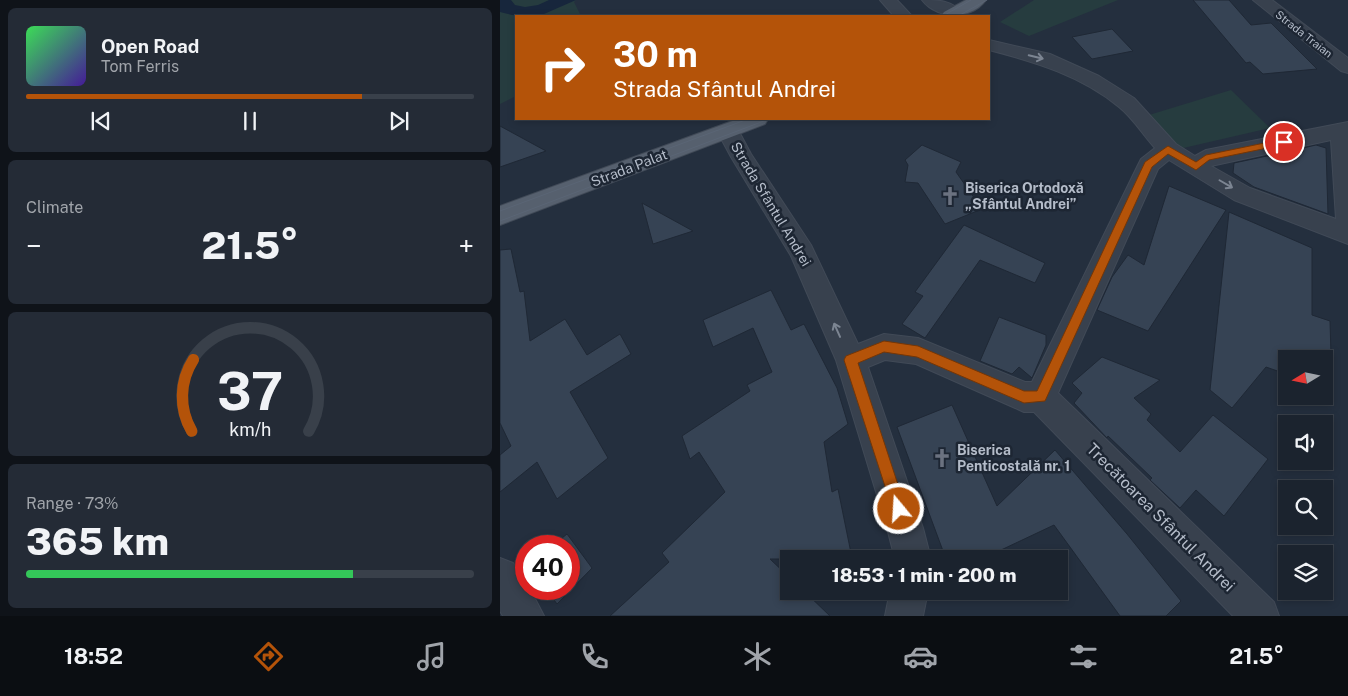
<!DOCTYPE html>
<meta charset="utf-8">
<style>
:root{--surface:#1b232e;--page:#242b36;--text:#f1f3f6;--muted:#a0a4aa;--line:#39404a;--accent:#b45309}
body{margin:0;font-family:"Public Sans",sans-serif;background:var(--page);color:var(--text);height:100vh;display:flex;flex-direction:column;font-size:19px;white-space:nowrap}
*{box-sizing:border-box;margin:0}
p{font-size:16px;color:var(--muted)}
.icon{flex:none;width:28px;height:28px;fill:none;stroke:currentColor;stroke-width:2;stroke-linecap:round;stroke-linejoin:round}
.map{position:relative;flex:1;overflow:hidden}
.drawer{display:flex;flex-direction:column;gap:8px;padding:8px;background:#0f1319;width:500px}
.drawer>*{flex:none}
.hud{position:absolute;left:15px;top:15px;width:475px;height:105px;border-radius:0px;box-shadow:0 2px 8px #0003,0 0 0 1px var(--line);background:#b45309;color:#fff;overflow:hidden}
.needle{width:32px;rotate:260deg}
.fabs{position:absolute;left:778px;top:350px;display:grid;gap:10px}
.fabs a{display:grid;place-items:center;width:55px;height:55px;border-radius:0px;background:var(--surface);box-shadow:0 2px 8px #0003,0 0 0 1px var(--line);font-size:25px}
.speed{position:absolute;left:15px;top:535px;display:flex;gap:10px;font-size:25px;font-weight:700;text-align:center}
.speed>*{display:grid;place-content:center;width:65px;height:65px;border-radius:50%;background:var(--surface);box-shadow:0 2px 8px #0003,0 0 0 1px var(--line);line-height:1}
.speed .limit{border:8px solid #d22;background:#fff;color:#111}
.pin{position:absolute;display:grid;place-items:center;width:42px;height:42px;color:#fff;margin:-21px;border:2px solid #fff;border-radius:50%;box-shadow:0 1px 5px #0007}
.me{position:absolute;width:55px;margin:-28px;rotate:342deg;stroke-linejoin:round;filter:drop-shadow(0 0 4px #0008)}
.turn{display:flex;align-items:center;gap:18px;height:105px;padding:0 15px;font-size:22px}
.turn .icon{width:65px;height:65px;stroke-width:2.5}
.turn b{display:block;font-size:35px;line-height:42px}
.big{font-size:38px;font-weight:800;line-height:1.1}
.drawer .tile{flex:1;display:flex;flex-direction:column;justify-content:center;gap:8px;min-width:0;padding:0 18px;border-radius:8px;background:var(--page)}
.drawer .dial{align-items:center;gap:0}
.dial svg{height:130px;overflow:visible;fill:none;stroke:var(--line);stroke-width:7;stroke-linecap:round;text-anchor:middle}
.dial text{fill:var(--text);stroke:none}
.song{display:flex;align-items:center;gap:15px}
.cover{width:60px;height:60px;border-radius:8px;background:linear-gradient(135deg,hsl(130 70% 55%),hsl(260 70% 35%))}
.played{height:5px;border-radius:2px;background:linear-gradient(90deg,var(--accent) 75%,var(--line) 75%)}
.keys{display:flex;justify-content:space-around;direction:ltr}
.heat{display:flex;justify-content:space-between;align-items:center;font-size:28px;direction:ltr}
.charge{height:8px;border-radius:4px;background:linear-gradient(90deg,#34c759 73%,var(--line) 0)}
.trip{position:absolute;left:280px;top:550px;width:288px;height:50px;border-radius:0px;background:var(--surface);box-shadow:0 2px 8px #0003,0 0 0 1px var(--line);font-weight:800;line-height:50px;text-align:center}
.dock{display:flex;height:80px;justify-content:space-around;align-items:center;background:#0b0e12;color:var(--muted)}
.dock .icon{width:35px;height:35px}
.dock .selected{color:var(--accent)}
.dock b{font-size:22px;color:var(--text)}
main{display:flex;flex:1;min-height:0}
.map>svg:first-child{display:block}
.green{fill:#263c3f}
.water{fill:#17263c}
.building{fill:#364354;stroke:#1f2835}
.lines{fill:none;stroke-linecap:round;stroke-linejoin:round}
.minor-casing{stroke:#414a57;stroke-width:2}
.major-casing{stroke:#414a57;stroke-width:2}
.minor{fill:#38414e;fill-rule:evenodd}
.major{fill:#56606e;fill-rule:evenodd}
.tram{stroke:#5a6575;stroke-width:1}
.oneway{stroke:#7c8592}
.route{fill:#b45309;stroke:#753606}
.labels{text-anchor:middle;stroke-width:5;stroke-linejoin:round;paint-order:stroke}
.far-street-label{font-size:11px;fill:#b4bcc9;stroke:#1d2633}
.street-label{font-size:14px;fill:#b4bcc9;stroke:#1d2633}
.poi-label{font-size:14px;font-weight:bold;fill:#b4bcc9;stroke:#1d2633;text-anchor:start}
.near-street-label{font-size:16px;fill:#b4bcc9;stroke:#1d2633}
</style>
<main>
<section class="drawer">
<div class="tile">
<div class="song"><i class="cover"></i><div><b>Open Road</b><p>Tom Ferris</p></div></div>
<div class="played"></div>
<div class="keys"><svg class="icon" aria-label="previous" viewBox="0 0 24 24"><path d="M18 5L8 12l10 7zM5 5v14"/></svg><svg class="icon" aria-label="pause" viewBox="0 0 24 24"><path d="M8 5v14M16 5v14"/></svg><svg class="icon" aria-label="next" viewBox="0 0 24 24"><path d="M6 5l10 7-10 7zM19 5v14"/></svg></div>
</div>
<div class="tile"><p>Climate</p>
<div class="heat"><a>−</a><b class="big">21.5°</b><a>+</a></div>
</div>
<div class="tile dial"><svg viewBox="0 0 100 80">
<path d="M14 69A42 42 0 1 1 86 69"/>
<path d="M14 69A42 42 0 0 1 15 25" stroke="#b45309"/>
<text x="50" y="56" font-size="32" font-weight="700">37</text>
<text x="50" y="72" font-size="11">km/h</text>
</svg></div>
<div class="tile"><p>Range · 73%</p><b class="big">365 km</b><div class="charge"></div></div>
</section>
<div class="map">
<svg width="848" height="616" viewBox="0 0 848 616">
<rect width="100%" height="100%" fill="#242f3e"/>
<!-- green -->
<path class="green" d="M0 0H76L74 2 81 16H16V96L0 104Z
M534 0H618L529 36 500 22Z
M731 90 770 128 679 149 649 115Z"/>
<!-- water -->
<path class="water" d="M0 0H11L15 5 25 7 38 5 49 0H76L44 14 29 16 12 15 0 12Z"/>
<!-- building -->
<path class="building" d="M693 0H729L751 25 771 23 817 69 763 74 750 62 746 63Z
M612 29 633 51 592 59 572 37Z
M0 126 46 151 0 167Z
M422 145 461 162 456 172 482 209 445 224 418 183 405 182 408 165 405 160Z
M816 145 826 148 828 214 754 187 733 173 734 163 767 156 785 160V152L796 150 803 152V148Z
M669 186 726 210 648 331 597 310 612 277 628 255 644 265Z
M142 203 193 231 153 244Z
M729 212 812 248V315L830 321 832 389 824 386V359H786V374L766 367 732 408 710 390Z
M464 225 545 263 535 283 480 260 425 338 402 324 423 296 415 292Z
M11 249 20 292 24 291 30 341 65 319 87 355 120 334 131 354 70 392 108 458 57 499 37 462 0 492V455L11 446 0 423V250Z
M271 290 291 330 304 324 337 388 348 424 324 442 332 492 338 489 351 553 333 559H270L289 577V591H304L330 616H110L169 562 162 553 225 492 199 452 190 459 182 436 250 391 247 385 272 372 253 328 213 347 203 320Z
M499 317 546 335V345L532 378 519 367 512 374 480 361Z
M602 357 660 380 634 398 651 414 647 420 680 452 713 415 768 459 724 516 696 490 680 508 650 480 652 478 608 436 607 438 574 403 582 393 572 383Z
M452 405 497 506 555 450 627 534 681 601 666 616H620L554 525 482 559H446L397 427Z
M67 534 92 568 57 604 46 589H69V546H52Z"/>
<g class="lines">
<!-- minor casing -->
<g class="minor-casing">
<path id="minor" d="M380 0H397L412 16H394Z
M422 0C437 0 453 0 463 14L461 16C447 16 431 12 422 0Z
M753 0H772L848 58V73L841 71Z
M489 40 550 54 599 76 634 98 676 144 695 156 706 150 848 122V244L734 200 669 160 658 169 558 393 774 602 779 616H733L534 412H524L513 407 416 364 385 360 368 367 423 528 431 559H395L387 528 336 360 291 256 231 157 217 131 220 126 228 124 236 126 251 154 311 245 358 344 384 334 418 338 525 382H532L638 165 641 159 655 148C643 135 633 118 619 107 582 76 535 62 489 50ZM831 140 836 219 750 188 711 166Z
M0 558 13 563 26 583V589H30L44 616H3L0 611Z
M390 591H428L423 616H385Z"/>
</g>
<!-- major casing -->
<g class="major-casing">
<path id="major" d="M466 0H486C476 14 457 17 441 16L444 12Z
M238 119H268L265 124 0 225V206Z"/>
</g>
<!-- minor -->
<use href="#minor" class="minor"/>
<!-- major -->
<use href="#major" class="major"/>
<!-- tram -->
<path class="tram" d="M443 16 471 0
M458 16 487 0
M0 211 248 119
M0 221 269 119"/>
</g>
<!-- one-way arrows -->
<defs><path id="oneway-shaft" d="M-6 0H5M1.5-3L5.5 0L1.5 3" fill="none" stroke-width="1.6" stroke-linecap="round" stroke-linejoin="round" transform="scale(1.25)"/></defs>
<g class="oneway">
<use href="#oneway-shaft" transform="translate(536 57) rotate(14)"/>
<use href="#oneway-shaft" transform="translate(726 184) rotate(30)"/>
<use href="#oneway-shaft" transform="translate(337 330) rotate(-114)"/>
</g>
<!-- route -->
<path class="route" d="M784 139H787V144L709 160 696 170 668 154 652 167 545 401 524 403 417 357 384 352 358 363 406 509 404 514 399 516 394 514 344 360 346 356 384 341 418 346 524 391H537L645 162 668 146 696 162 706 155Z"/>
<!-- icons -->
<defs>
<g id="church-bare" transform="scale(1.5)"><path d="M-1.2-6h2.4v3.5h3.3v2.4h-3.3V6h-2.4V-.1h-3.3v-2.4h3.3Z" fill="#6b7280" stroke="#1d2633" stroke-width="2.5" paint-order="stroke"/></g>
</defs>
<g fill-rule="evenodd">
<use href="#church-bare" x="450" y="196"/>
<use href="#church-bare" x="442" y="458"/>
</g>
<g class="labels">
<!-- far-street labels -->
<g class="far-street-label">
<text transform="translate(804 34) rotate(38)" y="4">Strada Traian</text>
</g>
<!-- street labels -->
<g class="street-label">
<text transform="translate(129 168) rotate(-21)" y="5">Strada Palat</text>
<text transform="translate(271 204) rotate(59)" y="5">Strada Sfântul Andrei</text>
</g>
<!-- poi labels -->
<g class="poi-label">
<text x="465" y="193">Biserica Ortodoxă<tspan x="465" dy="16">„Sfântul Andrei”</tspan></text>
<text x="457" y="455">Biserica<tspan x="457" dy="16">Penticostală nr. 1</tspan></text>
</g>
<!-- near-street labels -->
<g class="near-street-label">
<text transform="translate(661 517) rotate(45)" y="6">Trecătoarea Sfântul Andrei</text>
</g>
</g>
</svg>
<div class="fabs">
<a><svg class="needle" viewBox="-14 -14 28 28"><path d="M0-13l5 13h-10z" fill="#e53935"/><path d="M0 13l5-13h-10z" fill="#a0a4aa"/></svg></a>
<a><svg class="icon" aria-label="sound" viewBox="0 0 24 24"><path d="M4 9h4l5-4v14l-5-4H4zM17 9q2 3 0 6"/></svg></a>
<a><svg class="icon" aria-label="search" viewBox="0 0 24 24"><circle cx="10" cy="10" r="6"/><path d="M15 15l6 6"/></svg></a>
<a><svg class="icon" aria-label="layers" viewBox="0 0 24 24"><path d="M12 4l9 5-9 5-9-5zM3 14l9 5 9-5"/></svg></a>
</div>
<div class="speed"><div class="limit">40</div></div>
<div class="pin" style="left:784px;top:142px;background:#d93025"><svg class="icon" aria-label="arrive" viewBox="0 0 24 24"><path d="M6 21V4h12l-3 4 3 4H6"/></svg></div>
<svg class="me" style="left:399px;top:509px" viewBox="-20 -20 40 40"><circle r="17" fill="#b45309" stroke="#fff" stroke-width="3"/><path d="M0-11L8 9 0 5-8 9z" fill="#fff"/></svg>
<div class="trip">18:53 · 1 min · 200 m</div>
<div class="hud">
<div class="turn"><svg class="icon" aria-label="right" viewBox="0 0 24 24"><path d="M7 20v-9h11M14 6l5 5-5 5"/></svg><div><b>30 m</b>Strada Sfântul Andrei</div></div>
</div>
</div>
</main>
<nav class="dock">
<b>18:52</b>
<svg class="icon selected" aria-label="directions" viewBox="0 0 24 24"><path d="M12 3l9 9-9 9-9-9zM9 14v-3h6M13 9l2 2-2 2"/></svg>
<svg class="icon" aria-label="music" viewBox="0 0 24 24"><path d="M9 18V5l10-2v13"/><circle cx="6" cy="18" r="3"/><circle cx="16" cy="16" r="3"/></svg>
<svg class="icon" aria-label="phone" viewBox="0 0 24 24"><path d="M5 4h4l2 5-3 2q2 4 5 5l2-3 5 2v4C11 20 4 13 5 4z"/></svg>
<svg class="icon" aria-label="climate" viewBox="0 0 24 24"><path d="M12 3v18M4 7l16 10M4 17L20 7"/></svg>
<svg class="icon" aria-label="car" viewBox="0 0 24 24"><path d="M5 17H2v-5l4-1 3-4h7l3 4 3 1v5h-3M9 17h6M6 11h13"/><circle cx="7" cy="17" r="2"/><circle cx="17" cy="17" r="2"/></svg>
<svg class="icon" aria-label="filters" viewBox="0 0 24 24"><path d="M4 7h16M4 17h16"/><circle cx="9" cy="7" r="2"/><circle cx="15" cy="17" r="2"/></svg>
<b>21.5°</b>
</nav>
